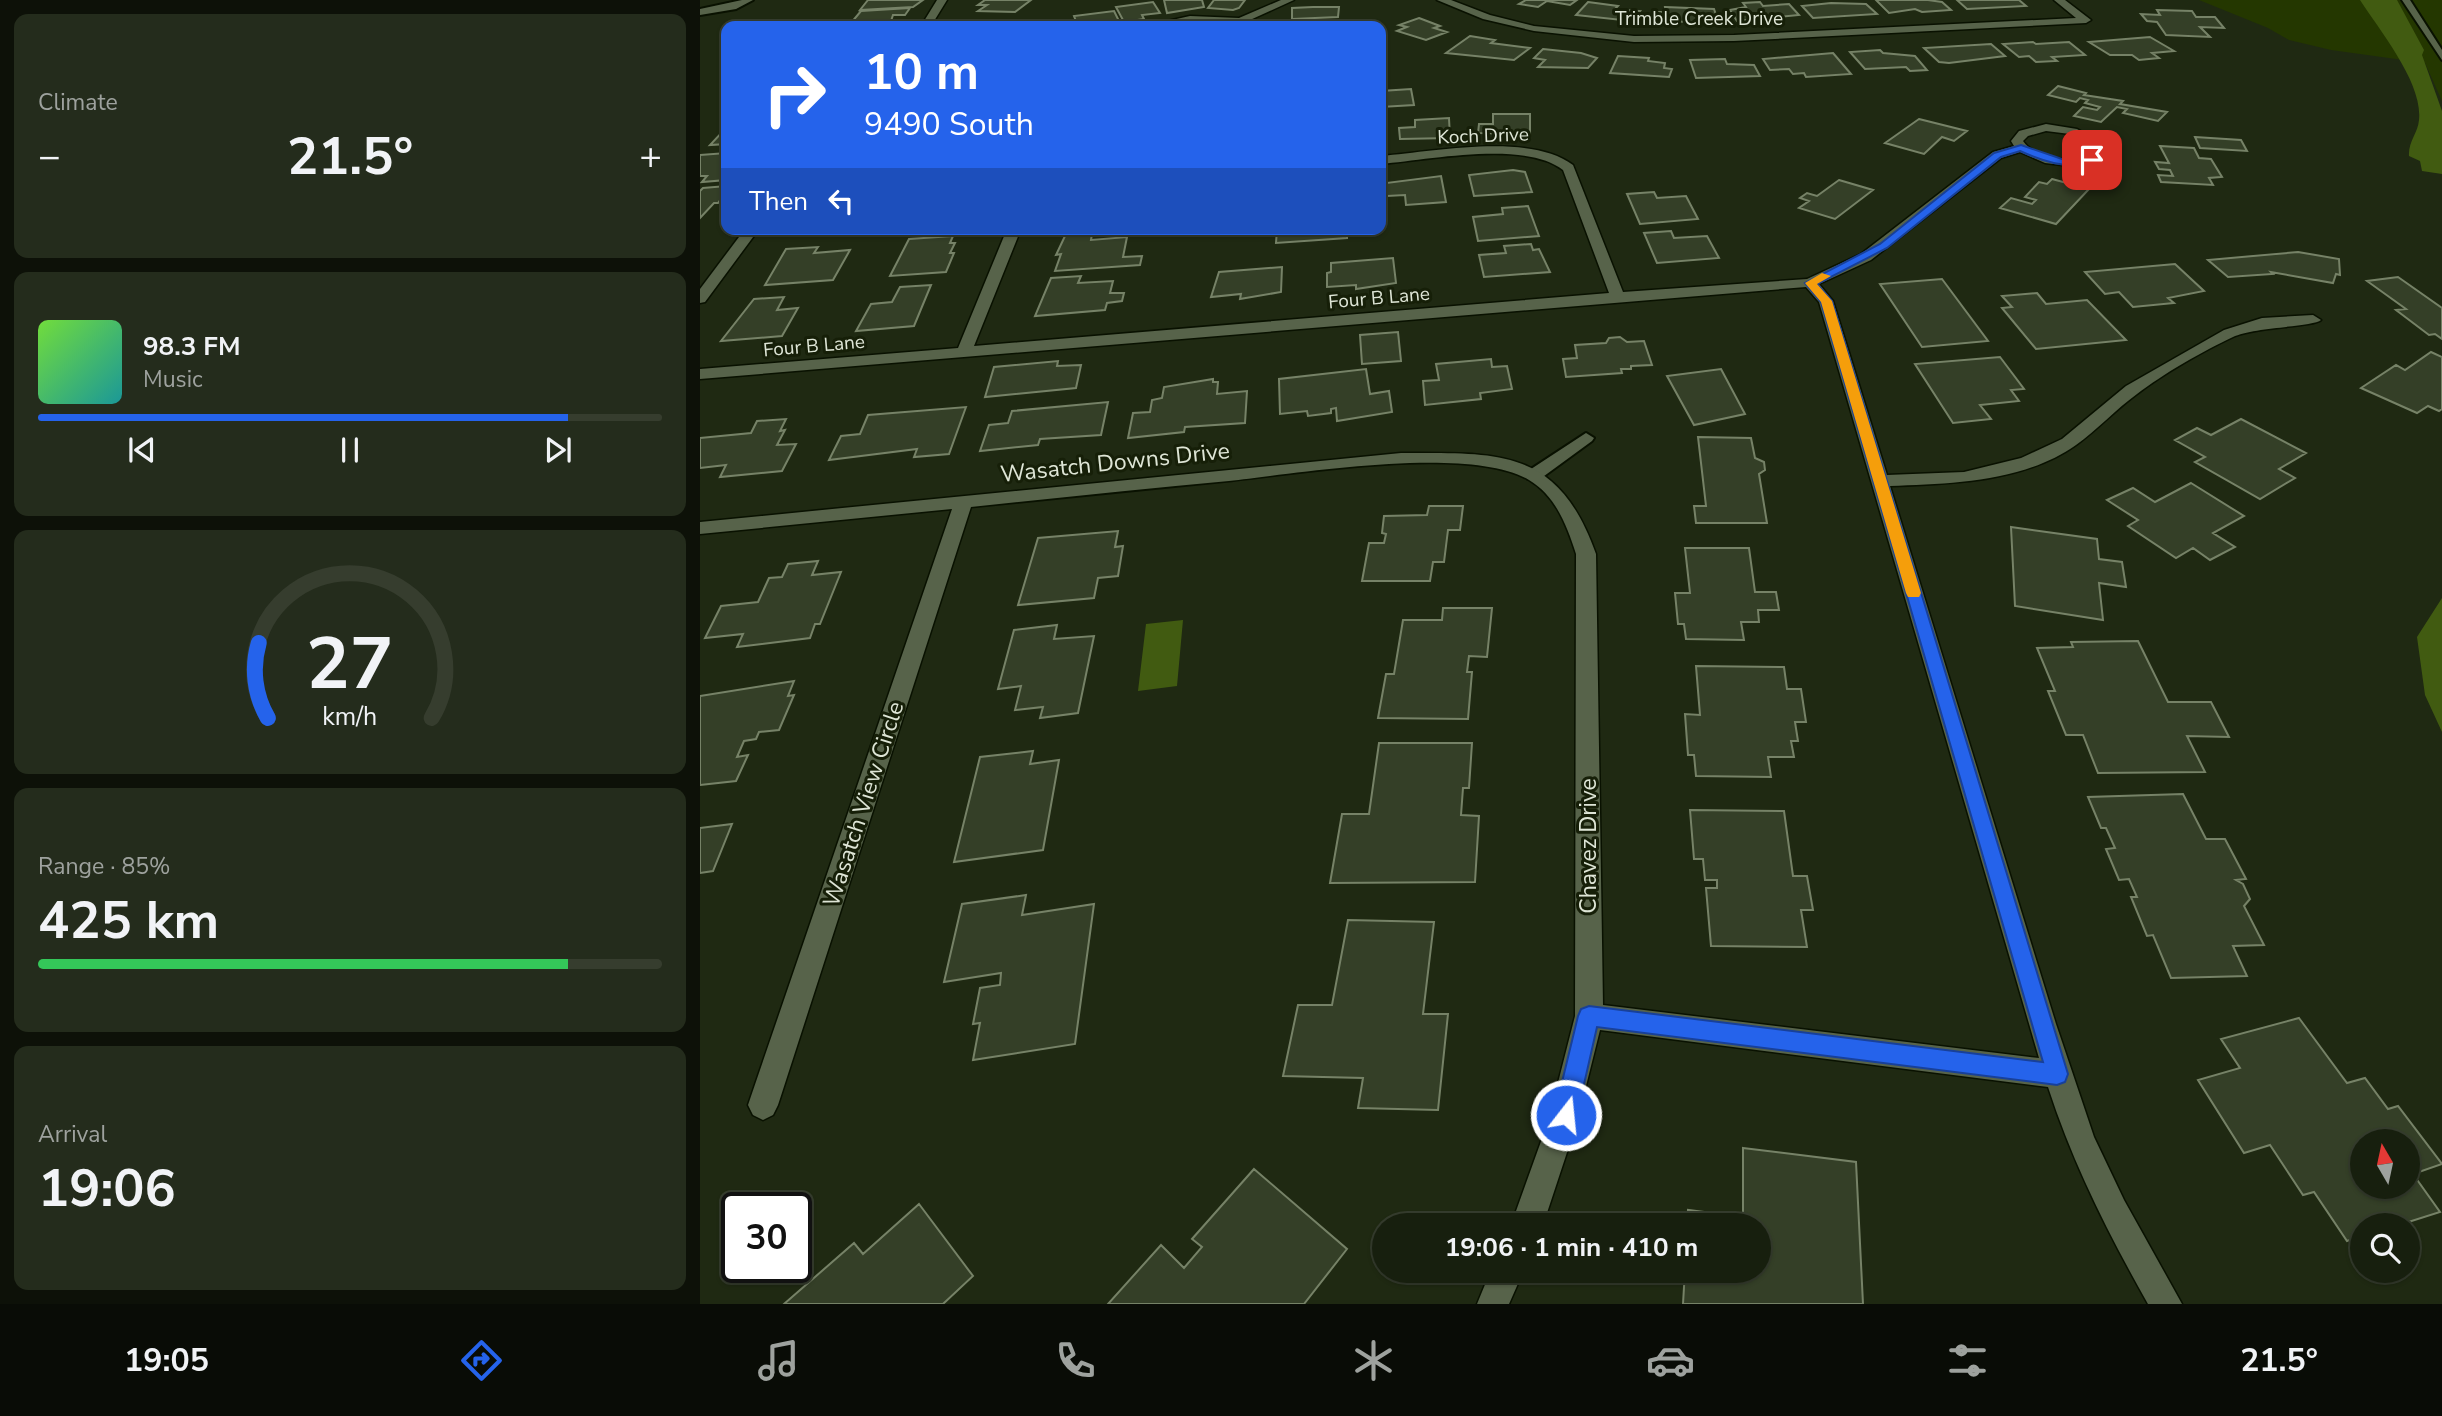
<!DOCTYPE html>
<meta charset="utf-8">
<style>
:root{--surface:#171f0e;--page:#242c1c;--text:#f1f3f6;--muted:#9ea29e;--line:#363d2e;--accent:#2563eb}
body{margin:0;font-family:"Nunito Sans",sans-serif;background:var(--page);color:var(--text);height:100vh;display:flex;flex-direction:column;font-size:26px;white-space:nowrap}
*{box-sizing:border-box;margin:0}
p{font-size:23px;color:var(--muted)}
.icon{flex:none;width:38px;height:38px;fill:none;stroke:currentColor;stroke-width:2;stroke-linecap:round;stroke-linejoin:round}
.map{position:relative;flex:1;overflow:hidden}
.sheet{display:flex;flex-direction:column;gap:14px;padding:14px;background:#0d1108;width:700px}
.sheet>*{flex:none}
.top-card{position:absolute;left:21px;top:21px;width:665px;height:214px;border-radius:14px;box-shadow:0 2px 5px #0004,0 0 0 2px var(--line);background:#2563eb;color:#fff;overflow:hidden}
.needle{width:46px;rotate:351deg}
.buttons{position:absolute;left:1650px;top:1129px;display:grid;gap:14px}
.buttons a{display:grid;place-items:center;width:70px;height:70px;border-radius:50%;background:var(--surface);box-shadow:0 2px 5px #0004,0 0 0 2px var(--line);font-size:35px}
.speed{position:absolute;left:21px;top:1192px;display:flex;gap:14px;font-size:35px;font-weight:700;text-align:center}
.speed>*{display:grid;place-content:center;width:91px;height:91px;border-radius:50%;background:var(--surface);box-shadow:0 2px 5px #0004,0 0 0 2px var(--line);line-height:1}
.speed .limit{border:4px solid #111;border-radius:10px;background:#fff;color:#111}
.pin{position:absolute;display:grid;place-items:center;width:60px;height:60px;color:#fff;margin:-30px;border-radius:14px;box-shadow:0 4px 10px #0006}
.me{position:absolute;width:77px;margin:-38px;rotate:16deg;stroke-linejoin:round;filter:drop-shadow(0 0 5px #0008)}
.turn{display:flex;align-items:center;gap:24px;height:147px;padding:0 28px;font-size:32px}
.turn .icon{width:91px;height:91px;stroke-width:2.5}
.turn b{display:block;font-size:49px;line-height:60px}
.then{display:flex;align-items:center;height:66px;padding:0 28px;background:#0003;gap:14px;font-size:26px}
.big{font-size:52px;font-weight:700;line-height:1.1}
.sheet .card{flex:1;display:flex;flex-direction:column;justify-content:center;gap:10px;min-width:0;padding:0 24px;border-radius:14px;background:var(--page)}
.sheet .dial{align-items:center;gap:0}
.dial svg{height:182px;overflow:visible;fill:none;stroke:var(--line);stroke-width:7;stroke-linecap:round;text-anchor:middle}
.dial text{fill:var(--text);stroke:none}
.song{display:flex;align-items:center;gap:21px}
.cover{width:84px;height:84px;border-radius:10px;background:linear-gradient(135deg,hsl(100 70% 55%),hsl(180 70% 35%))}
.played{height:7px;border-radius:4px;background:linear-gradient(90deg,var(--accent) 85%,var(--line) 85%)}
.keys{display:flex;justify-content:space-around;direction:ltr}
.heat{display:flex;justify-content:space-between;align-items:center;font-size:38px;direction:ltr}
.charge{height:10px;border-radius:5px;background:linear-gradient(90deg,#34c759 85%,var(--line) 0)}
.trip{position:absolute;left:672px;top:1213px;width:399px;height:70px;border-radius:35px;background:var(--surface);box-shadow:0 2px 5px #0004,0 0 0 2px var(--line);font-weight:700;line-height:70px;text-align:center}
.dock{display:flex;height:112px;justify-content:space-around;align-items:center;background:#090c06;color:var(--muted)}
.dock .icon{width:49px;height:49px}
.dock .selected{color:var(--accent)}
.dock b{font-size:32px;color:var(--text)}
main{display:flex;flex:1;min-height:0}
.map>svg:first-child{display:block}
.green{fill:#243700}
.water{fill:#415b11}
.building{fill:#343f27;stroke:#768267;stroke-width:2;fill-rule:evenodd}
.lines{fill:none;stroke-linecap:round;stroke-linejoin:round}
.lane-casing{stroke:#091100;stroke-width:4}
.street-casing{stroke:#091100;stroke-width:3}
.lane{fill:#57634a;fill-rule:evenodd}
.street{fill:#57634a;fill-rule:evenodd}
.route{fill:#2563eb;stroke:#184099;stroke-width:2}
.slow{fill:#f59e0b}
.labels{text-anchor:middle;stroke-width:6;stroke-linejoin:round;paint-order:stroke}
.far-street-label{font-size:19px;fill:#dee5d6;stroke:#161f08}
.street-label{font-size:23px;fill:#dee5d6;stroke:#161f08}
</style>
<main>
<section class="sheet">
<div class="card"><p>Climate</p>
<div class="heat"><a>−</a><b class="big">21.5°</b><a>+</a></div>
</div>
<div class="card">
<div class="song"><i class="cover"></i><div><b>98.3 FM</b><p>Music</p></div></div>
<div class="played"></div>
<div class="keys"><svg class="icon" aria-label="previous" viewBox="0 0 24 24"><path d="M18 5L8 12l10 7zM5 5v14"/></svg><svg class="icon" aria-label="pause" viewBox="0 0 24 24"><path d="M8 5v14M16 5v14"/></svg><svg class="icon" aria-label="next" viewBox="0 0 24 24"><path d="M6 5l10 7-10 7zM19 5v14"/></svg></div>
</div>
<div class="card dial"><svg viewBox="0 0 100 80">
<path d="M14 69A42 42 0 1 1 86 69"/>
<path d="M14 69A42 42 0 0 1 10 36" stroke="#2563eb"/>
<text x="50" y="56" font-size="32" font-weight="700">27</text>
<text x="50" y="72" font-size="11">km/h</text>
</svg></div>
<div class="card"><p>Range · 85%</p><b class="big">425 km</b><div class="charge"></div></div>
<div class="card"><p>Arrival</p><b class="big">19:06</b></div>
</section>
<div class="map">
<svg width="1742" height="1304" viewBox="0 0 1742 1304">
<rect width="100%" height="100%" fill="#1f2912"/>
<!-- green -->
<path class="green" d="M1499 0H1742V101L1725 63 1631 50 1589 40 1568 28Z"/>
<!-- water -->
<path class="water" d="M1660 0H1697L1724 50 1722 55 1742 111V174L1722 171 1720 161 1709 156C1708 142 1718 133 1719 120 1723 83 1680 31 1660 0Z
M1742 598V732L1725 695 1717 637Z
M483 620 477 686 438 691 446 624Z"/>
<!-- building -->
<path class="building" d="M168 0H223L213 7 160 10Z
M285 0H331L315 12 278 11 287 5H278Z
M464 0H502L504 7 467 13Z
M514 0H545L539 8 533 10 508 8Z
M826 0H877L870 5 847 1 838 7 819 4Z
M1176 0H1228L1242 2 1251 10 1222 12 1215 9 1189 13Z
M1257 0H1319L1326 6 1267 9Z
M453 2 460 13 442 15 444 19 424 22 416 7Z
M888 2 918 6 915 9 940 11 931 21 876 15Z
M1060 2 1063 6 1089 4 1099 15 1037 21 1030 10 1046 7 1043 3Z
M1131 3 1166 4 1177 14 1113 18 1102 6Z
M613 7H639L638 17 592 19V8Z
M965 7 1014 9 1018 21 958 22 957 12H966Z
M210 8 205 15H193L191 21 151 23 161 11Z
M1457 10 1492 11 1496 17H1515L1524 28 1500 27 1510 37 1466 35 1457 22 1447 21 1441 14 1460 15Z
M414 11 420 23 378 26 374 16Z
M719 18 740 26 734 28 747 32 726 40 697 31 707 27 699 25Z
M370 20 373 26 337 24Z
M646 20V26H594L597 22Z
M770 36 795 40 791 43 830 48 814 60 746 53Z
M1450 37 1474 51 1452 53 1459 58 1439 60 1432 55H1410L1389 42Z
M1333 42 1336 44 1369 42 1385 55 1352 57 1357 61 1336 62 1329 56 1319 57 1303 44Z
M1291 44 1305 56 1249 63 1239 62 1224 48Z
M843 49 881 53 897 58 888 68 838 67 845 60 834 58Z
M1180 50 1183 53 1215 56 1227 70 1210 71 1206 67 1165 69 1150 52Z
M1133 53 1151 74 1106 77 1104 73 1093 74 1089 69 1070 70 1063 59Z
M918 56 949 58 948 61 965 63 964 68 972 69 969 77 910 73Z
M1025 59 1027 64 1054 65 1060 76 996 78 990 60Z
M1358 86 1386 93 1384 95 1423 101 1420 104 1467 112 1458 121 1423 113 1427 109 1417 107 1401 122 1374 116 1383 107 1397 110 1400 107 1385 103 1388 100 1380 98 1376 102 1348 95Z
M711 89 714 105 681 107V91Z
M793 114H830V134L778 133 779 124H793Z
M749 118 750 138 700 139 699 128 715 127V120Z
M1219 119 1267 131 1254 141 1242 137 1224 154 1185 143Z
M25 129 26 144 10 145Z
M1495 137 1541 140 1547 151 1500 148Z
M1460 146 1494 148 1499 158 1511 159 1522 177 1509 178 1513 185 1461 182 1458 175 1473 176 1470 170 1459 169 1455 162 1469 163Z
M26 153V180L2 182 7 176H0V155Z
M813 170 825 172 832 192 774 196 769 175Z
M741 176 746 202 706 205 705 195 687 196 686 183Z
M1352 179 1389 189 1356 224 1300 208 1311 198 1332 204 1336 200 1325 197 1339 182 1347 184Z
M1139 180 1173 190 1135 219 1099 208 1109 201 1100 198 1107 193 1117 196Z
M26 186V192L18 203H14L0 218V191L3 188Z
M954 192 957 198 986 196 998 219 940 224 927 194Z
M828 206 839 236 778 241 773 217 803 214 802 208Z
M577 229H647V238L576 243Z
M971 231 974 238 1007 236 1019 258 957 263 944 233Z
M392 234 391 240 427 237 423 257 442 256 440 265 355 271 361 254 356 255 365 236Z
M253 236 250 243H255L250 253H254L246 272 190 276 209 239Z
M831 244 833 250 839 249 850 272 784 277 779 255 806 253 804 246Z
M118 247 114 253 150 250 133 280 65 285 86 249Z
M1598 252 1639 259 1640 275 1636 274 1633 283 1571 272 1573 274 1528 277 1508 260Z
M693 258 696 283 656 289V285L627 287V273L631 272V263Z
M1475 264 1504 291 1468 298 1474 303 1433 307 1419 292 1405 294 1385 272Z
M582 267 581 292 540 299 541 294 511 297 519 272Z
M381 276 378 283 413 281 410 293H424L422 301 407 303 405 310 335 316 351 278Z
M1698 277 1742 308V339L1735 334 1729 335 1696 310 1706 309 1667 281Z
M1242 279 1288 341 1222 347 1180 284Z
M231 285 214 326 156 331 171 304 192 302 200 287Z
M1337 293 1346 304 1387 300 1426 340 1336 349 1302 308 1312 307 1302 296Z
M84 297 77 310 98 308 82 336 21 341 54 299Z
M698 332 701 361 662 364 660 335Z
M920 337 927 342 944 341 952 365 931 366V369H921L922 373 866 377 863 359 877 358 875 345 906 343 909 338Z
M1731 352 1742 357V409L1739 411 1728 406 1717 413 1661 388 1696 365 1705 370Z
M1300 357 1324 389 1311 390 1319 401 1280 405 1291 419 1253 423 1215 364Z
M791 359 792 367 807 366 812 389 780 393 781 399 725 405 723 381 739 380 736 364Z
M358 361 357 366 381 365 376 388 285 397 294 367Z
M666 369 670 394 689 391 692 412 637 421 636 408 631 409V413L608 416 607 411 580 414 579 379Z
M1021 369 1045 414 994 425 967 376Z
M513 379V382H518L517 394 547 391 545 423 485 427 484 432 428 438 433 413 450 412 452 400 462 398 464 387Z
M408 402 401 435 340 439 338 445 280 451 289 425 308 423 312 411Z
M266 407 249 454 214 457 217 449 129 460 141 436 160 434 168 415Z
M86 419 80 431 85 430 77 445 96 444 82 471 20 477 26 465 0 468V438L51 433 57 421Z
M1541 419 1606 453 1579 469 1595 478 1560 499 1495 462 1505 457 1475 440 1497 428 1511 435Z
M998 437 1051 438 1055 458 1064 462 1065 470 1059 474 1067 523H996L994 506H1006Z
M1491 483 1544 516 1513 533 1535 547 1510 560 1493 548 1476 558 1428 526 1438 520 1407 500 1433 488 1455 502Z
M729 506H763L760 530H748L744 562H733L730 581H662L669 543H684L686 534 682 533 684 516 727 515Z
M1311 527 1397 539 1399 559 1422 562 1426 587 1399 583 1403 620 1315 606Z
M418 531 415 547 423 546 418 576 398 578 394 598 318 605 338 538Z
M985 548H1049L1055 592H1076L1079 610H1058L1059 622H1041L1044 640 986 639 984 624H978L975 593H990Z
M118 561 112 575 141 572 120 624H115L110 638 37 647 43 634 5 638 21 606 58 602 69 578 82 577 88 564Z
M743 608H792L787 657 769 656 767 672H772L768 719 678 718 686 674H694L703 620H742Z
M357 625 354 639 394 636 378 713 340 718 343 707 315 710 321 686 298 689 314 630Z
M1438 641 1468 702H1511L1529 737 1487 736 1505 772 1398 773 1383 735H1366L1348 691H1355L1337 648 1373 647 1371 642Z
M996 666 1084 667 1087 689H1101L1106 722H1095L1098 741H1091L1094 757H1068L1071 777 996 776 994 755H988L985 714 1000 715Z
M94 681 88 696 94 695 79 730 59 732 56 739 44 741 37 757 48 755 36 781 0 785V696Z
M679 743H772L769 788H763L761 815 779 816 775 882 630 883 642 814H669Z
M333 751 330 764 359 760 343 850 254 862 280 757Z
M1483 794 1506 839H1525L1546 879 1536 880 1543 884 1550 899 1544 906 1564 945 1533 946 1547 976 1471 978 1453 935 1447 936 1431 897H1437L1429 879 1419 880 1406 849 1415 848 1406 828H1401L1388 797Z
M990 810 1084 811 1093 876H1107L1113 910H1101L1107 947 1011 946 1006 888H1017V880H1005L1003 859H994Z
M32 824 13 871 0 873V828Z
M326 895 322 915 394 904 375 1044 273 1060 280 1023 273 1024 280 988 300 985 301 973 244 982 262 904Z
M648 920 734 922 723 1014H748L738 1110 658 1108 663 1078 583 1076 598 1005H632Z
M1599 1018 1647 1083 1665 1078 1688 1109 1698 1106 1742 1164 1713 1174 1740 1212 1699 1225H1662V1236L1647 1241 1614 1192 1603 1195 1570 1145 1544 1153 1498 1080 1540 1068 1521 1039ZM1662 1141H1708V1186H1662Z
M1043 1148 1156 1162 1163 1304H983L985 1270H1059V1225H987L988 1210 1043 1217Z
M554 1169 647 1249 604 1304H408L461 1245 484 1268 502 1247 492 1239Z
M219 1204 273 1276 243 1304H84L154 1243 163 1254Z"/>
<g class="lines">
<!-- lane casing -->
<g class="lane-casing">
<path id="lane" d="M42 0H53L36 9 0 15V9Z
M1702 0H1710L1742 50V60Z
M886 433 894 438 892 441 840 479H828V471Z"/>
</g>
<!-- street casing -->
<g class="street-casing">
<path id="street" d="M237 0H247L231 26H221Z
M581 0H594L550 20 563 26 504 21 445 26 490 16 539 18Z
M737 0H751L790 15 834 26 934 36 1034 35 1376 18 1354 0H1365L1391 20 1386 23 1034 41 934 42 834 31 783 19Z
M1346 124 1377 129 1407 146V155L1396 162 1371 166 1345 163 1320 152 1301 158 1171 260 1119 284 1133 301 1187 475 1264 472 1321 458 1362 439 1426 386 1524 330 1562 318 1613 315 1621 320C1613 327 1553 327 1533 337 1503 351 1463 374 1437 394 1415 410 1397 430 1376 445 1324 482 1251 484 1190 486L1356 1024 1394 1137 1424 1200 1482 1304H1448C1408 1233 1373 1164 1348 1087L900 1030 877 1122 843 1225H811L848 1122 875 1016 876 554C867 526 856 496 829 480 769 445 601 473 529 481 443 489 357 498 271 507L78 1105 73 1115 63 1120 53 1115 48 1105 252 509 0 534V522L701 453C801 453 858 448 896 554L903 1005 1339 1058 1119 302 1106 287 0 379V369L258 348 307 229H321L274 346 909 293 863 170C825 140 728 160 681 164V156C733 152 830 132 873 165L923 292 1107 279 1161 254 1293 152 1314 146 1311 141 1319 131ZM1346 131 1370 134 1397 150 1396 153C1375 162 1338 162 1323 141L1328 136Z
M45 229H59L5 302 0 303V289Z
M791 1270H824L809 1304H777Z"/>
</g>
<!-- lane -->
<use href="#lane" class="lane"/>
<!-- street -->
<use href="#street" class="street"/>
</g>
<!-- route -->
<path class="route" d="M1321 145 1362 159 1392 157 1397 160C1375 173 1342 161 1320 151L1301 157 1187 248 1117 284 1132 301 1368 1074 1365 1082 1357 1085 897 1027 877 1115 873 1123 866 1126 858 1123 854 1115 878 1016 881 1009 889 1006 1343 1062 1121 302 1105 283 1180 244 1294 153Z"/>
<!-- slow -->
<path class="slow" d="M1122 273 1131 276 1117 284 1132 301 1221 593 1219 597H1208L1206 593 1121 302 1105 283Z"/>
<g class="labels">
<!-- far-street labels -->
<g class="far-street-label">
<text x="999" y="25">Trimble Creek Drive</text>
<text transform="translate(783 135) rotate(-2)" y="7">Koch Drive</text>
<text transform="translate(679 297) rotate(-5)" y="7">Four B Lane</text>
<text transform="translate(114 345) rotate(-5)" y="7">Four B Lane</text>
</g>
<!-- street labels -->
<g class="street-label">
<text transform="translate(415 462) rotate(-6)" y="8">Wasatch Downs Drive</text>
<text transform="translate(163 804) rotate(-72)" y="8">Wasatch View Circle</text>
<text transform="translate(888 846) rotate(-90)" y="8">Chavez Drive</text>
</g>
</g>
</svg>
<div class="buttons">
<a><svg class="needle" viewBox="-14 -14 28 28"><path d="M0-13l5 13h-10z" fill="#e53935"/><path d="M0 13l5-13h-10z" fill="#9ea29e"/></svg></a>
<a><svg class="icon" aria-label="search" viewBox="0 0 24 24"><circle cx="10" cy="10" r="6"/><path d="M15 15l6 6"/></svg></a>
</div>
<div class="speed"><div class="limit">30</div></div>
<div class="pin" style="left:1392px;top:160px;background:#d93025"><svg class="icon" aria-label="arrive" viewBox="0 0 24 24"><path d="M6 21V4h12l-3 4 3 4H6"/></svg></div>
<svg class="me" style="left:866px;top:1115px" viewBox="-20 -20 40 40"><circle r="17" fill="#2563eb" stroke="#fff" stroke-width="3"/><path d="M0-11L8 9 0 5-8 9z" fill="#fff"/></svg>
<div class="trip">19:06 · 1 min · 410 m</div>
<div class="top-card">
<div class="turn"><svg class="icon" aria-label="right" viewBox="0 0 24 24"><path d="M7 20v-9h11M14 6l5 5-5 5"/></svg><div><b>10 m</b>9490 South</div></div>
<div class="then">Then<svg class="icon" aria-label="left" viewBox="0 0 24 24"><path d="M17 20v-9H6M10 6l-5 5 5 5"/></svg></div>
</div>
</div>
</main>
<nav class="dock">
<b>19:05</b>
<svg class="icon selected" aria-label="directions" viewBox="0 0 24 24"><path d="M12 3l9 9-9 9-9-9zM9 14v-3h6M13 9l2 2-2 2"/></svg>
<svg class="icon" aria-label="music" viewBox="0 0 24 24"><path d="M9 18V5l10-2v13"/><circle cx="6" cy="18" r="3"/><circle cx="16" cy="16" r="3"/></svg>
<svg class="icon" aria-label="phone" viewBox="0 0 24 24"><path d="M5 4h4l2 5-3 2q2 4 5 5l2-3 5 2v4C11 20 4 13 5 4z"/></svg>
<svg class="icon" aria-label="climate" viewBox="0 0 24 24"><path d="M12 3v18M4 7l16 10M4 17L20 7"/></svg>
<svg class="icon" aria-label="car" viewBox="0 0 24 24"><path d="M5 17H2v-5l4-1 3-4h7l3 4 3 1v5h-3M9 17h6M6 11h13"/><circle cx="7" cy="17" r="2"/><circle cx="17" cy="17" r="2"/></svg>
<svg class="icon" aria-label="filters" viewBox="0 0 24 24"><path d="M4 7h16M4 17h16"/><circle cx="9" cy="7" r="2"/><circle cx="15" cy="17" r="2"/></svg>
<b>21.5°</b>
</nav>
